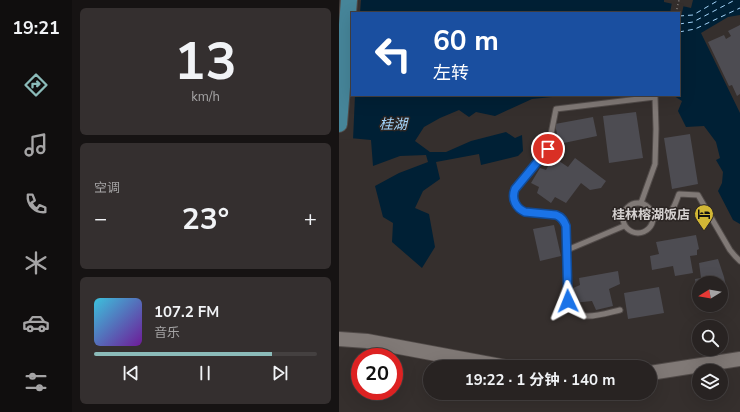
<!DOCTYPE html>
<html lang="zh">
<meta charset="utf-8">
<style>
:root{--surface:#282322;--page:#342f2f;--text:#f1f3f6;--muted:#a5a4a5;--line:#444040;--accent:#8bbbb9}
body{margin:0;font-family:"Nunito Sans","Noto Sans SC",sans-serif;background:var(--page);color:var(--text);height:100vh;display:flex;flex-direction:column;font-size:15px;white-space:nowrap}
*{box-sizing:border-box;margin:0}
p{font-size:13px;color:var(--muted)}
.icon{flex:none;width:22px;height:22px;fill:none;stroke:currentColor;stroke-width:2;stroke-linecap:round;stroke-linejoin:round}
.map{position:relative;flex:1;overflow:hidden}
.side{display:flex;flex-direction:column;gap:8px;padding:8px;background:#161313;width:267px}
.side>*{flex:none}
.banner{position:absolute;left:12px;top:12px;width:329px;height:84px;border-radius:0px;box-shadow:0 4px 16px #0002,0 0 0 1px var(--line);background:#1a4fa0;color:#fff;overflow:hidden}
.needle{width:26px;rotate:259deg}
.fabs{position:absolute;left:353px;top:276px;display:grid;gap:8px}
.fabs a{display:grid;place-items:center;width:36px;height:36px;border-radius:50%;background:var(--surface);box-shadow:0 4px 16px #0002,0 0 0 1px var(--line);font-size:20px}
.speed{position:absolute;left:12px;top:348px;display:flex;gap:8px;font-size:20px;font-weight:700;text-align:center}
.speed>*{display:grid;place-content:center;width:52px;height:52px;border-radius:50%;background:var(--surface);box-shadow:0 4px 16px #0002,0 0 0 1px var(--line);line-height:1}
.speed .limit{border:6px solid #d22;background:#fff;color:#111}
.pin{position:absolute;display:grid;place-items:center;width:34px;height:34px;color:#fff;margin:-17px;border:2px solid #fff;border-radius:50%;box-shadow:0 1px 4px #0007}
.me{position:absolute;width:44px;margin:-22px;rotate:358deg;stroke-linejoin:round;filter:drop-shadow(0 0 3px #0008)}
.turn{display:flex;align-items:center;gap:14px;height:84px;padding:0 16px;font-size:18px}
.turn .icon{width:52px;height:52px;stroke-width:2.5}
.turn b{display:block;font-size:28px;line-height:34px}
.big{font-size:30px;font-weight:700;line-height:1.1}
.side .card{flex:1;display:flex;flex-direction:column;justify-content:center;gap:6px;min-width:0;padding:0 14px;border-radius:6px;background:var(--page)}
.side .dial{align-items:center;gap:0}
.dial b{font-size:52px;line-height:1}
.song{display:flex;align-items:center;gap:12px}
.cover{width:48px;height:48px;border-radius:6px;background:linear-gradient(135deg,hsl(190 70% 55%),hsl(280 70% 35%))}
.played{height:4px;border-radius:2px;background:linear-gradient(90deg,var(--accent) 80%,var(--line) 80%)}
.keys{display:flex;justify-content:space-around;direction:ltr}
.heat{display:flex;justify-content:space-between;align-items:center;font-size:22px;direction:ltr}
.trip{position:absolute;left:84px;top:360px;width:234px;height:40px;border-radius:20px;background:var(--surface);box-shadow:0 4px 16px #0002,0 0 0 1px var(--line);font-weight:700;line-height:40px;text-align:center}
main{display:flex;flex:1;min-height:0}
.tabs{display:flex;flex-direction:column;width:72px;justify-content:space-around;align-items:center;background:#100e0e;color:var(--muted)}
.tabs .icon{width:28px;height:28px}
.tabs .selected{color:var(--accent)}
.tabs b{font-size:18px;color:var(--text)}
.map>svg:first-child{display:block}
.water{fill:#002035}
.pier{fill:#352f2d}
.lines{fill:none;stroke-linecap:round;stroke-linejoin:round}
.ferry{stroke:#a4d5fb;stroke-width:1;stroke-dasharray:5 4;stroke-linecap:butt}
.building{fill:#4d4c52}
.service-casing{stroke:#514b49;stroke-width:7}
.secondary-casing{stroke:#514b49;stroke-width:16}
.primary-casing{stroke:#514b49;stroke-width:18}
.path{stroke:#8b8685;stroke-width:1.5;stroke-dasharray:1 3;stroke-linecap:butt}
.service{stroke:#807976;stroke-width:5}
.secondary{stroke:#807976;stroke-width:14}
.primary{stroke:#468599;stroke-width:16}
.route-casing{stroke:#114b97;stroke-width:10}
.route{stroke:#1a73e8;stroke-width:7}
.labels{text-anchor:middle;stroke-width:3;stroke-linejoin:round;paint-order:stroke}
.poi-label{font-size:13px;font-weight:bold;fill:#d5d1d0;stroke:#2b2523;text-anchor:end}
.water-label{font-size:14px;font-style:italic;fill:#a4d5fb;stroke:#2b2523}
</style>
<main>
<nav class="tabs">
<b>19:21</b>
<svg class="icon selected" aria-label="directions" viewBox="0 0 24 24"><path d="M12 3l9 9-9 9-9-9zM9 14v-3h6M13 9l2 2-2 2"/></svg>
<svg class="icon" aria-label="music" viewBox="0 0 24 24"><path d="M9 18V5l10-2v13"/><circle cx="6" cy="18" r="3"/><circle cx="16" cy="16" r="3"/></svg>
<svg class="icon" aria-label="phone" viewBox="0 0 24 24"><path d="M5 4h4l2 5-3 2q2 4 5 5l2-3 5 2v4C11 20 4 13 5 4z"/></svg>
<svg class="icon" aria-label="climate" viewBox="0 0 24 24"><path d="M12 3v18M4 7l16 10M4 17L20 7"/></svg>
<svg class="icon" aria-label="car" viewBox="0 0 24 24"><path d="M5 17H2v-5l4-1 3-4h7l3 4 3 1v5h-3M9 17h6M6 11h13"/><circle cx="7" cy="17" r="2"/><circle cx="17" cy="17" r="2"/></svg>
<svg class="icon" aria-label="filters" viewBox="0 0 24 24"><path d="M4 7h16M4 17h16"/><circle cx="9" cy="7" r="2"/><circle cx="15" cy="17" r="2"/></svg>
</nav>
<section class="side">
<div class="card dial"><b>13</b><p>km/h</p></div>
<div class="card"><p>空调</p>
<div class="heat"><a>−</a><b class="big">23°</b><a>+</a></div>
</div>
<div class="card">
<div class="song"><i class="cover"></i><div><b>107.2 FM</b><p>音乐</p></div></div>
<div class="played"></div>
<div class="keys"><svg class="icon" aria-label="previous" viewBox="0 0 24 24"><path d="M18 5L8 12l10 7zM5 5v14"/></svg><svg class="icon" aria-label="pause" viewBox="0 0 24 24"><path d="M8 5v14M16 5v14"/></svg><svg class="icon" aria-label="next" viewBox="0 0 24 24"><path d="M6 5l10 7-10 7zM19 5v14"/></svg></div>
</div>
</section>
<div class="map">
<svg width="401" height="412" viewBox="0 0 401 412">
<rect width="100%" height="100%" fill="#352f2d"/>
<!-- water -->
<path class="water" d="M0 0H325V2L352 8 354 0H401V15L389 17 362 33 401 113V224L394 220 379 191 383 183 384 172 377 160 381 158 377 142 365 126 347 127 339 111 343 101 335 96V95H340V72L342 63 340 62V13H13V95H233L193 99 156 116 137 112 130 117 120 110 101 118 85 127 76 141 91 152H107L132 141 167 132 176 138 183 135 184 151 179 156 142 165 140 154 97 162 101 179 84 191 76 208 90 214 96 247 83 268 53 242 54 223 44 217 36 186 60 173 89 162 87 155 61 156 34 166 32 140 0 137Z"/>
<!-- pier -->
<path class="pier" d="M0 0H22L21 13H13V95H16L14 140 0 139Z
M333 2 345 4 340 26V13H331Z"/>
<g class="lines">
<!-- ferry -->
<path class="ferry" d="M340 16 354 15 380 0
M340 24 354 22 396 0
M340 32 356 29 401 8"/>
</g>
<!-- building -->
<path class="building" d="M401 25V94L398 96 393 85 390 86 369 42 385 35 387 39 392 36 389 31Z
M297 112 304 158 270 163 264 116Z
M254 117 258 136 220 144 216 124Z
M351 134 359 184 333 189 325 138Z
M214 157 229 167 236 158 267 181 262 188 251 190 242 183 227 203 216 197 212 203 198 193 200 187 192 183 201 168 207 170Z
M215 225 222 256 201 261 194 229Z
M357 235 360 249 358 250V255L351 256 354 273 336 276 334 266 313 270 311 256 320 254 317 242Z
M379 259 385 277 388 291 382 292V283H360V299H359L356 279 362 278 360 263Z
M279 271 281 284 270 289 274 306 257 310 253 301 234 303 232 289 241 285 240 278Z
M320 287 325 313 289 319 285 293Z"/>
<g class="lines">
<!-- service casing -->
<g class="service-casing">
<path id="service" d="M284 218a15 15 0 1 1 30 0a15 15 0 1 1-30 0Z
M302 203 316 164 317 129 316 97
M314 218C318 217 323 218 327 216 334 213 337 201 340 194L359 195 391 250 396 256 401 261
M228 250 285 226
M281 310C272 312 256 317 247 316 242 315 239 313 236 310 230 305 229 300 228 293L227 226C225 221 223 216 217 215L186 212C177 208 172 199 176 189L209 149 217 109 316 97V95"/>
</g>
<!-- secondary casing -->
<g class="secondary-casing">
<path id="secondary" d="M0 339 28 341 167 367
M311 373 401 359"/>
</g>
<!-- primary casing -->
<g class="primary-casing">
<path id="primary" d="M0 124 10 0"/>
</g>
<!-- path -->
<path class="path" d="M337 13 340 0"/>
<!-- service -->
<use href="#service" class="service"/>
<!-- secondary -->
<use href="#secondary" class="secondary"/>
<!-- primary -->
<use href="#primary" class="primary"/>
</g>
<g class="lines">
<!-- route casing -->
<g class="route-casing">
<path id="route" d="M209 149 176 189C172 199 177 208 186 212L217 215C223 217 225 221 227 226L229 301"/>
</g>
<!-- route -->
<use href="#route" class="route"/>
</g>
<!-- icons -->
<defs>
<g id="hotel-pin" transform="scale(1)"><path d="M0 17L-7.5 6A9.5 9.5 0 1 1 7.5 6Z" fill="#d2b735" stroke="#2b2523"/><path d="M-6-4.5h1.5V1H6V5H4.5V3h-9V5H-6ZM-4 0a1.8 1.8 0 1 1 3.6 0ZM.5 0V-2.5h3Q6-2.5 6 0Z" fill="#111"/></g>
</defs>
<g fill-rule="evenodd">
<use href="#hotel-pin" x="365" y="214"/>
</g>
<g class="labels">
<!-- poi labels -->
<g class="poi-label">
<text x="351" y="219">桂林榕湖饭店</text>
</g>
<!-- water labels -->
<g class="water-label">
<text x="54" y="129">桂湖</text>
</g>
</g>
</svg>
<div class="fabs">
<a><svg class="needle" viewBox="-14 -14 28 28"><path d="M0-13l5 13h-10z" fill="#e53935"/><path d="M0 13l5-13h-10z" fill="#a5a4a5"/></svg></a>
<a><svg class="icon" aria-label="search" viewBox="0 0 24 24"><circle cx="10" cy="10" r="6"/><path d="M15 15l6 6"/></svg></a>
<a><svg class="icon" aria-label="layers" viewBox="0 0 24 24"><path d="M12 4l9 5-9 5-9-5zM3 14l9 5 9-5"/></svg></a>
</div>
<div class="speed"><div class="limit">20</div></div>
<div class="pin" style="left:209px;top:149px;background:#d93025"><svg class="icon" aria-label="arrive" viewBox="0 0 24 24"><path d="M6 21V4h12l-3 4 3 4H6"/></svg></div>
<svg class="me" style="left:229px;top:301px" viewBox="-20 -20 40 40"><path d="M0-17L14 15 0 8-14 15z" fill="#1a73e8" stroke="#fff" stroke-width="4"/></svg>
<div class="trip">19:22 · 1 分钟 · 140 m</div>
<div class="banner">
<div class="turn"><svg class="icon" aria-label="left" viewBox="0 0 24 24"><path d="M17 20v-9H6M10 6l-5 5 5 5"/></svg><div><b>60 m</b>左转</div></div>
</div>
</div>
</main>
